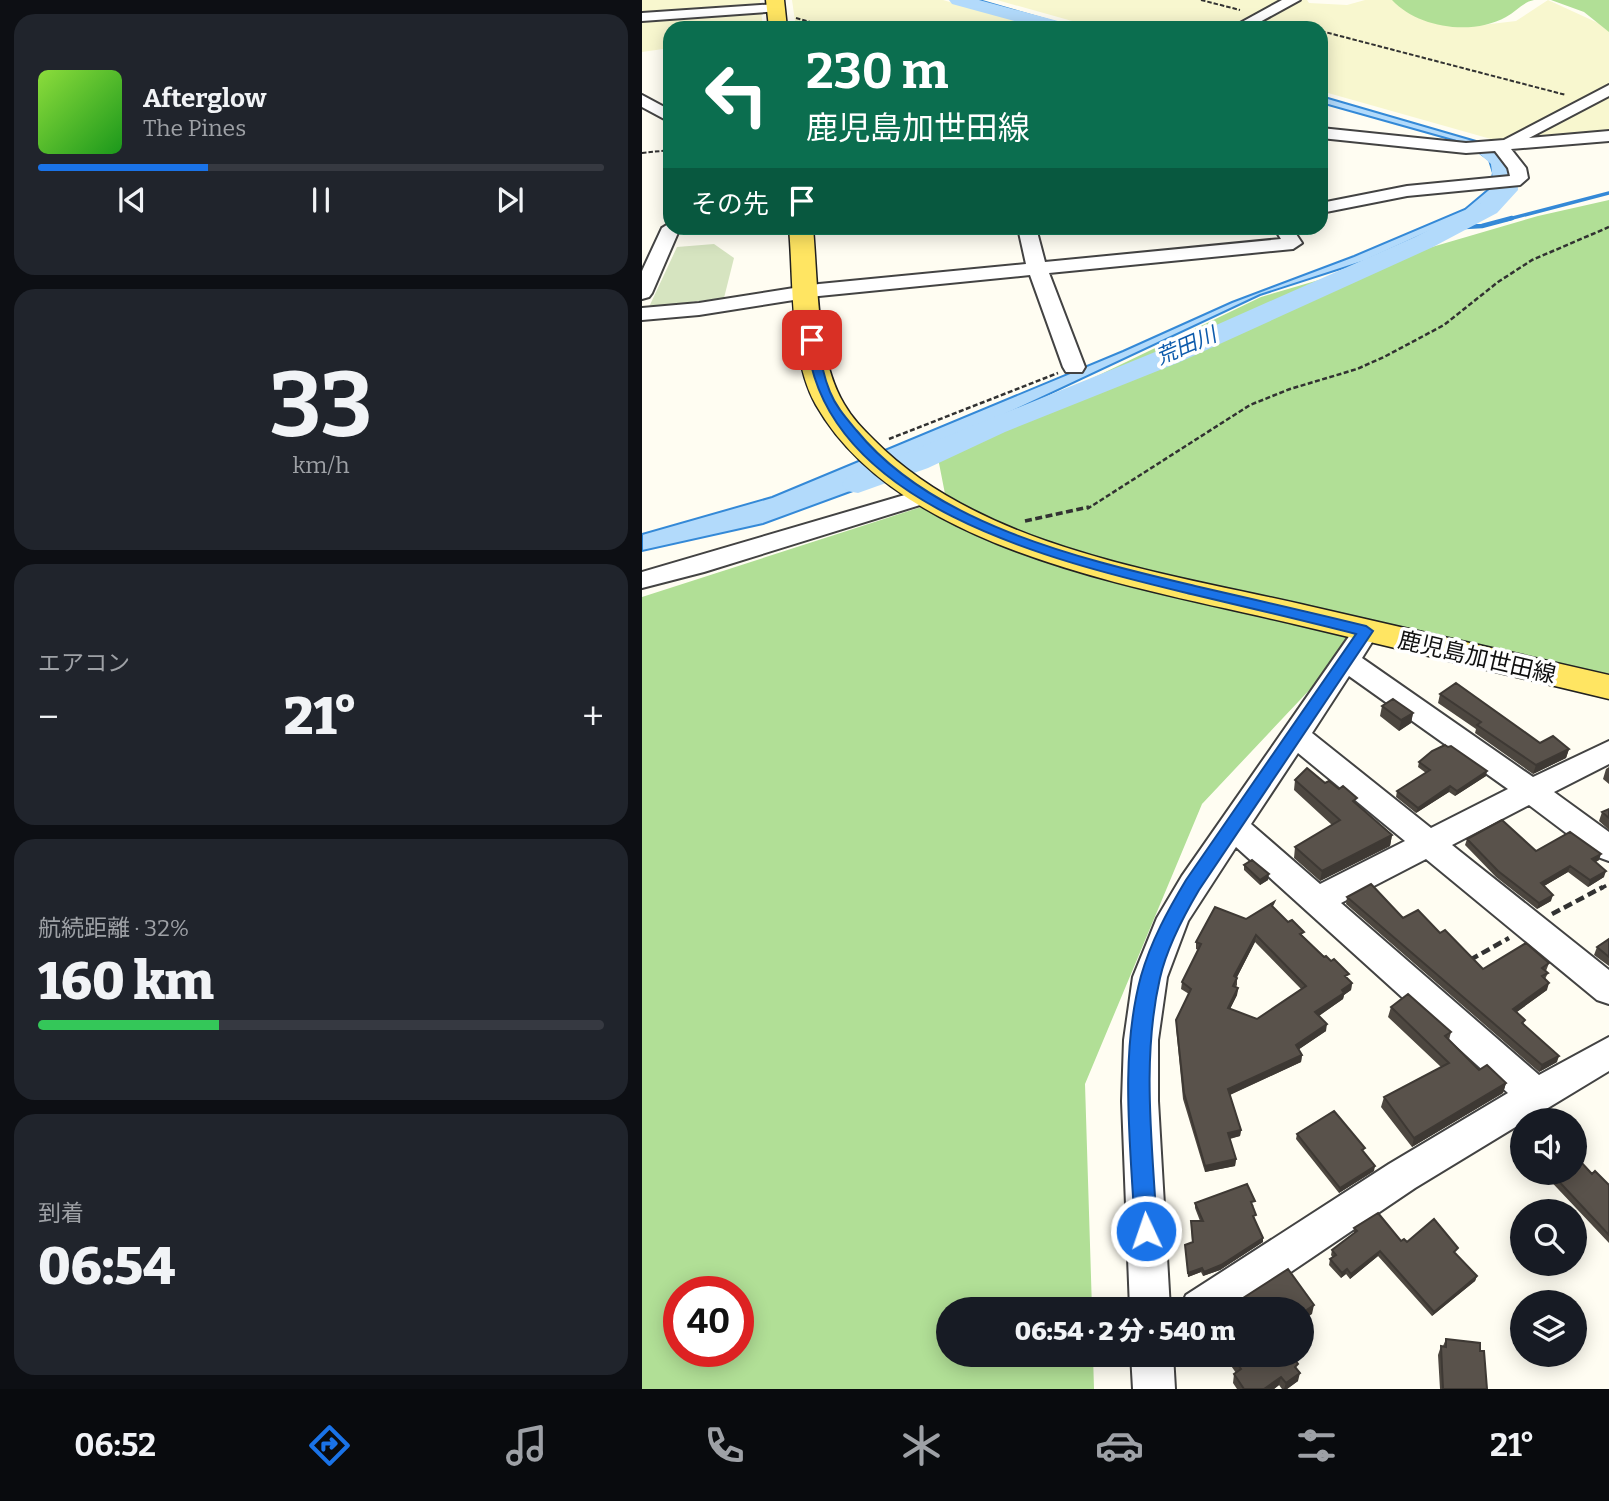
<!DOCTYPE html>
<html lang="ja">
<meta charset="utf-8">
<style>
:root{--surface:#171b24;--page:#20242c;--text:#f1f3f6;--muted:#9ea1a6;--line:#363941;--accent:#1a73e8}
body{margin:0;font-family:Bitter,"Noto Sans JP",serif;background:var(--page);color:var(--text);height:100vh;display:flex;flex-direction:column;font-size:26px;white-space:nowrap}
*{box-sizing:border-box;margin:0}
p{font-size:23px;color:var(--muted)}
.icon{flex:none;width:38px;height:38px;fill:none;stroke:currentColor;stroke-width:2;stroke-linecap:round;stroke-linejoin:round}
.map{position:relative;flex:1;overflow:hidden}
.panel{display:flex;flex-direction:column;gap:14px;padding:14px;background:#0d0f14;width:642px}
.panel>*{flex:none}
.top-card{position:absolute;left:21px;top:21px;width:665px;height:214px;border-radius:21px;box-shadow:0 4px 18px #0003;background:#0b6e4f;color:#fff;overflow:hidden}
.buttons{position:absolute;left:868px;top:1108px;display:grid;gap:14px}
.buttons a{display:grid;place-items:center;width:77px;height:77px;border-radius:50%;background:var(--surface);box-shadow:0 4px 18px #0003;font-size:35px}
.speed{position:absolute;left:21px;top:1276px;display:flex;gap:14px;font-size:35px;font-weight:700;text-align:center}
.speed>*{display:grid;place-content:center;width:91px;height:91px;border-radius:50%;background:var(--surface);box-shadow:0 4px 18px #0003;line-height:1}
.speed .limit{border:10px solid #d22;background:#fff;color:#111}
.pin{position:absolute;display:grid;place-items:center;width:60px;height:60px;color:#fff;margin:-30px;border-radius:14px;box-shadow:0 4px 10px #0006}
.me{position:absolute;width:77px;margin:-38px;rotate:357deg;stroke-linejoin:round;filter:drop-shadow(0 0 5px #0008)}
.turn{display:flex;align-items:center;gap:24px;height:147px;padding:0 28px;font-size:32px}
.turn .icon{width:91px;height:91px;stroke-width:2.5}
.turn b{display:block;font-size:49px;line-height:60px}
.then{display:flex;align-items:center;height:66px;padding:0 28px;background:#0003;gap:14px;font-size:26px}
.big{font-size:52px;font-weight:800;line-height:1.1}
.panel .card{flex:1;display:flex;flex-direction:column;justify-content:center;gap:10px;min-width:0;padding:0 24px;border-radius:21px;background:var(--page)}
.panel .dial{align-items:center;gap:0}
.dial b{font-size:91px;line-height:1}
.song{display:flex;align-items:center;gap:21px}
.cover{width:84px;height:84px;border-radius:10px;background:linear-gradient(135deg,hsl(90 70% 55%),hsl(120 70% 35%))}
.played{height:7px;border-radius:4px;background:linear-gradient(90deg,var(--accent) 30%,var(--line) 30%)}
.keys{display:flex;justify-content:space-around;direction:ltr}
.heat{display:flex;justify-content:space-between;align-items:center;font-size:38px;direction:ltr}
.charge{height:10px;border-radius:5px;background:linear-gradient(90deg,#34c759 32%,var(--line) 0)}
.trip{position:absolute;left:294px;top:1297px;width:378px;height:70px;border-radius:35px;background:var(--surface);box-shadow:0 4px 18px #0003;font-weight:800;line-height:70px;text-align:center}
.tab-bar{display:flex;height:112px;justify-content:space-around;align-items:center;background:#090b0e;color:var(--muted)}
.tab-bar .icon{width:49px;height:49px}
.tab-bar .current{color:var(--accent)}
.tab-bar b{font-size:32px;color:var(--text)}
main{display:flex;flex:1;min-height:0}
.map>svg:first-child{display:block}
.farmland{fill:#f8f7cf}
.forest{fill:#b1df96;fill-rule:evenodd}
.cemetery{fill:#d6e4c0}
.water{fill:#b2dafb;stroke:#3489d7;stroke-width:2}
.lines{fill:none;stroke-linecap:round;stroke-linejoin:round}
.stream-far1{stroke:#3489d7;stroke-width:3.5}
.stream{stroke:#3489d7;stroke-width:4.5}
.river{fill:#b2dafb;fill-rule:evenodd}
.minor-casing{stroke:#434343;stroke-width:4}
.major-casing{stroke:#212121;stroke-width:3}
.path-far3{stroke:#323232;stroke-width:2;stroke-dasharray:4.5 2;stroke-linecap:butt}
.path-far2{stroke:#323232;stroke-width:2.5;stroke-dasharray:5 2.5;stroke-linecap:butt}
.path-far1{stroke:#323232;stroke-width:3.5;stroke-dasharray:7 3.5;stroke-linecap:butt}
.path{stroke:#323232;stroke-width:4.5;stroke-dasharray:9 4.5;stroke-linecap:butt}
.minor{fill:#fff;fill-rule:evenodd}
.major{fill:#ffe562;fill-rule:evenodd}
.wall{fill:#4d4740;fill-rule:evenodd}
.shaded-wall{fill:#3e3934}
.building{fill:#59524b;stroke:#3e3934;stroke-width:2;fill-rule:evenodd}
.route{fill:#1a73e8;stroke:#114b97;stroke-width:2}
.labels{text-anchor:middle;stroke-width:7;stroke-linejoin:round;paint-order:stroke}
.far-water-label{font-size:21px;font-style:italic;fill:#0e5bac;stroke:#fff}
.street-label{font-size:23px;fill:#101010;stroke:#fff}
</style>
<main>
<section class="panel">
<div class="card">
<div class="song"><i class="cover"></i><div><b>Afterglow</b><p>The Pines</p></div></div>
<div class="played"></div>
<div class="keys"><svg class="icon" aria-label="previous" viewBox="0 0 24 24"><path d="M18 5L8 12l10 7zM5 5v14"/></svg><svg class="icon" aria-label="pause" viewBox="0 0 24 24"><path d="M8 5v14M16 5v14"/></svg><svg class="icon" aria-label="next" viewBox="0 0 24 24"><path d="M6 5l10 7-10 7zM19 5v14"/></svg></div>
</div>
<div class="card dial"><b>33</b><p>km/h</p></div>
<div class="card"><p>エアコン</p>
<div class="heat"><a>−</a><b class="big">21°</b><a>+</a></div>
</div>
<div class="card"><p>航続距離 · 32%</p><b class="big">160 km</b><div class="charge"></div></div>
<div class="card"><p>到着</p><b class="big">06:54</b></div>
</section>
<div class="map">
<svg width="967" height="1389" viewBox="0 0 967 1389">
<rect width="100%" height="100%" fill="#fffdf2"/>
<!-- farmland -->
<path class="farmland" d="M0 0H118L121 28H28V48L0 52Z
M150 0H301L399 28H154Z
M355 0H665L667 3 705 5 723 0H753L780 14 823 27 874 21 906 0 967 28V132L856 141 679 91V28H455Z"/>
<!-- forest -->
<path class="forest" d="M750 0H892C881 2 874 12 864 17 830 36 776 28 750 0Z
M909 0H967V32L942 12Z
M967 200V687L723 631 560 804 443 1084 450 1309H306V1354L451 1355 452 1389H0V597L304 499 295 453 619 297 896 216ZM37 1292H96V1351H37Z"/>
<!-- cemetery -->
<path class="cemetery" d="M72 244 92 258 82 298 7 307 35 247Z"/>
<!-- water -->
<path class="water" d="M320 0H337L434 28H418Z
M679 96 834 141 853 150 867 172 859 190 828 213 723 261 618 295 305 442 219 488 121 524 0 551V534L130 497 481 351 590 302 712 256 823 209 848 188 851 173 847 160 825 144 679 103Z"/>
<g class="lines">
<!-- stream-far1 -->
<path class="stream-far1" d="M863 220 967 193"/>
<!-- stream -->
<path class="stream" d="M806 228 840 226 870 218"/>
<!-- river -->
<path class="river" d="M307 0H337L427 24 430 28H398L310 4Z
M841 140C865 146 876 166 876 190L855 213 791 247 538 362 363 432 286 468 216 493 205 491 200 484 205 477 518 350 773 237 839 203 852 189 849 164 830 147 833 142Z"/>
<!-- minor casing -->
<g class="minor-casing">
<path id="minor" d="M640 0H658L607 28H589Z
M134 4 141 8 139 11 0 21V13Z
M967 85V96L887 138 967 131V141L869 149 884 168 886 178 878 185 765 196 679 213V203L765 186 868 176 866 168 853 151 824 153 679 138V128L824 143 862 140Z
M0 95 28 110V122L0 107Z
M28 223V228H38L10 293 7 297 0 299V271L20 228Z
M376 228H394L403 262 639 239 632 228H650L660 243 651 249 407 273 443 367 440 372H424L421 367 388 275 177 296 57 315 0 320V308L57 303 177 284 384 264Z
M283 489 291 491 295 496 291 501 62 572 0 588V572Z
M724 622 733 625 737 631 720 658 891 777 967 741V764L912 792 967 832V861L956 857 887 805 810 845 967 970V1004L955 1000 784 859 699 903 897 1075 967 1037V1071L886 1120H880V1123L773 1188 594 1309H538L544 1295 747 1164 866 1093 594 847 546 921 525 977 516 1040V1101L528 1309H488L480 1101 482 1040 491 977 515 918 540 876 715 625ZM707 676 866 789 789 828 670 733ZM656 753 763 841 678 884 609 824Z
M489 1354H531L533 1389H491Z"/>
</g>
<!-- major casing -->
<g class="major-casing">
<path id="major" d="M124 0H142L145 28H127Z
M147 228H171C176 282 174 357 202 404 210 418 221 429 232 440 340 549 524 573 667 606 767 629 867 652 967 675V699C862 674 757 649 652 624 501 588 258 552 174 405 147 357 152 282 147 228Z"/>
</g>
<!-- path-far3 -->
<path class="path-far3" d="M559 0 598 10
M154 18 189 28
M643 22 668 28
M679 31 924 95
M0 153 28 150"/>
<!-- path-far2 -->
<path class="path-far2" d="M247 439 416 373
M445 509 608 405 648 389 715 369 742 357 802 325 856 282 890 260 967 227"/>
<!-- path-far1 -->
<path class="path-far1" d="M383 521 447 507
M958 889 967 884"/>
<!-- path -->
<path class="path" d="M910 914 961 887
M828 960 867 938"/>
<!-- minor -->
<use href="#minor" class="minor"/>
<!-- major -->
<use href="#major" class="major"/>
</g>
<!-- wall -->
<path class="wall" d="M798 694 898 743 927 749 924 758 891 774 833 733 834 729 796 703Z
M740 706 771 713 769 723 757 731 738 716Z
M777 762 844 776 813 796 807 792 774 813 754 797 755 791 784 773 776 767Z
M967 767V784L961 779 964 769Z
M653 780 714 804 750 835 748 846 678 881 652 858 653 847 690 825 652 790Z
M967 809V830L957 821 960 812Z
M825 839 957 860 954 862 962 877 946 887 926 872 902 886 909 901 895 909 854 877 823 845Z
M602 865 626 880 618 885 602 870Z
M705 897 798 933 841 969 907 963 904 971 906 973 903 979 905 990 875 1012 882 1024 915 1062 897 1072 704 904Z
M631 907 710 983 709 990 702 995 701 999 677 1016 684 1031 657 1049 660 1055 659 1062 588 1095 599 1130 598 1136 588 1139 594 1159 593 1166 563 1172 541 1099 534 1027V1020L547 994 539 989 540 982 556 950 554 949V942ZM613 942 659 989 615 1019 588 1009 595 995 596 988 594 987 595 985V977Z
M967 939V966L952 955 955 947Z
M749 1007 809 1032 807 1040 837 1070 864 1083 861 1093 770 1147 739 1107 742 1097 799 1067 746 1017Z
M655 1134 722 1153 732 1171 697 1193 654 1139Z
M900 1172 950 1174 967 1185V1243Z
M553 1203 612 1205 610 1206 613 1220 621 1238V1242L578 1270 561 1276 559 1272 546 1277 543 1245 550 1243 549 1221H558L553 1208Z
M712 1228 759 1241 765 1242 814 1254 835 1276 833 1281 790 1316 736 1256 708 1279 704 1274 699 1278 687 1265 688 1259 691 1258 689 1255 690 1250 712 1234Z
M804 1339 838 1351 845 1389H798L796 1355 799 1346H801Z
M581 1354H649L655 1369 656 1381 645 1389H640L637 1385 632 1389H595L591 1383 592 1374 594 1373Z"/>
<!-- shaded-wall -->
<path class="shaded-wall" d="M771 713 769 723 757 731 759 720Z
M927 749 924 758 891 774 894 765Z
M845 771 844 776 813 796 815 791Z
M808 786 807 792 774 813 776 808Z
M750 835 748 846 678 881 680 871Z
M959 854 957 860 948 865 950 859Z
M928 866 926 872 897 889 899 883Z
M964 871 962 877 946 887 948 880Z
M627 874 626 880 618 885V880Z
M911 895 909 901 895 909 897 903Z
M614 935 613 942 592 983V976Z
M710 983 709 990 702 995 701 999 672 1019 673 1012Z
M907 983 905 990 869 1016 871 1009Z
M596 988 595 995 585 1015 586 1008Z
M685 1024 684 1031 653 1052 654 1045Z
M660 1055 659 1062 585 1096 586 1089Z
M917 1056 915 1062 897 1072 900 1065Z
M864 1083 861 1093 770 1147 772 1138Z
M599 1130 598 1136 585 1139 586 1133Z
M594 1159 593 1166 563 1172V1166Z
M733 1166 732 1171 697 1193 698 1188Z
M621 1238V1242L578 1270 561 1276 562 1272Z
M738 1251 736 1256 708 1279 709 1274Z
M560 1268 559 1272 546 1277V1273Z
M705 1269 704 1274 699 1278 700 1273Z
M835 1276 833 1281 790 1316 792 1312Z
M672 1305 670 1314 660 1321V1313Z
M658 1373 656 1381 645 1389H642L644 1383Z
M639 1377 637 1385 632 1389H622Z"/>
<!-- building -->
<path class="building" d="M814 683 898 743 911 736 927 749 894 765 835 725 839 722 798 694Z
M751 699 771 713 759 720 740 706Z
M803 745 806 747 809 746 845 771 815 791 808 786 776 808 755 791 788 770 777 762 790 751Z
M665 768 683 783 687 781 697 789 701 786 715 798 711 801 750 835 680 871 653 847 698 820 653 780Z
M967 809V818L960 812Z
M860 820 894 851 928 832 959 854 950 859 964 871 948 880 928 866 899 883 911 895 897 903 856 871 825 839Z
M610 860 627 874 618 880 602 865Z
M729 884 761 918 776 910 798 933 803 930 841 969 884 943 907 963 900 968 906 973 900 976 907 983 871 1009 883 1020 880 1023 917 1056 900 1065 705 897Z
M632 902 630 906 646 922 650 920 662 932 658 934 682 957 684 956 689 961 692 959 707 974 703 976 710 983 700 990 702 993 673 1012 685 1024 654 1045 660 1055 586 1089 599 1130 586 1133 594 1159 563 1166 542 1093 534 1020 549 989 540 982 559 944 554 942 573 907 604 919ZM614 935 664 986 615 1019 586 1008 596 988 591 986 595 978 592 976Z
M967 939V957L955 947Z
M766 994 809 1032 803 1036 837 1070 845 1065 864 1083 772 1138 742 1097 807 1063 749 1007Z
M692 1111 723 1148 720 1150 733 1166 698 1188 655 1134Z
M938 1161 950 1174 953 1171 967 1185V1235L908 1172H933V1165Z
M605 1184 613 1201 609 1202 614 1215 611 1216 621 1238 579 1265 562 1272 560 1268 546 1273 543 1245 551 1242 549 1221H561L553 1203Z
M736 1213 759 1241 762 1239 765 1242 792 1219 816 1248 812 1252 835 1276 792 1312 738 1251 709 1274 705 1269 700 1273 688 1259 694 1255 690 1250 715 1231 712 1228Z
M646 1269 672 1305 660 1313V1309H584Z
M804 1339 838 1343V1351H842L845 1389H801L799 1346 804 1347Z
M589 1354H649L656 1364 653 1367 658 1373 644 1383 639 1377 622 1389H602L592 1374 599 1369Z"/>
<!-- route -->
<path class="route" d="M170 336 176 340C178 358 181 375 188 392 194 407 205 419 215 431 292 525 440 559 553 586 610 599 667 612 724 626L731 631 557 890C541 917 525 947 518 978 499 1061 511 1148 515 1231L512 1239 504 1242 496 1239 493 1231C489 1148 477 1057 499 976 509 941 526 910 544 880L714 634C659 620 604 607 549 594 416 562 180 507 165 340Z"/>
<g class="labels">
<!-- far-water labels -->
<g class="far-water-label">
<text transform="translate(544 346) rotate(-23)" y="7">荒田川</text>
</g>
<!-- street labels -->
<g class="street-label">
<text transform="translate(835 657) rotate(13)" y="8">鹿児島加世田線</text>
</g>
</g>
</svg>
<div class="buttons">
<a><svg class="icon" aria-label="sound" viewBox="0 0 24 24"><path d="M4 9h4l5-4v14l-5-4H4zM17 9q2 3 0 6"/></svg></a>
<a><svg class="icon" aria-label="search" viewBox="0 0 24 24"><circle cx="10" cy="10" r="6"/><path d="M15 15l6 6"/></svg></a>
<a><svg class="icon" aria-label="layers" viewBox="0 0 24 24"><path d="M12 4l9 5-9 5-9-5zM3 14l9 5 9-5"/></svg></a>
</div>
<div class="speed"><div class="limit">40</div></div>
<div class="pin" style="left:170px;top:340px;background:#d93025"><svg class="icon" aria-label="arrive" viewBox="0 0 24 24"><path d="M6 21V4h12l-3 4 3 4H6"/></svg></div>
<svg class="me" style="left:504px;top:1231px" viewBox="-20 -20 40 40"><circle r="17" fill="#1a73e8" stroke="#fff" stroke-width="3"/><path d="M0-11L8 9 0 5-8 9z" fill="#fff"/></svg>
<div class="trip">06:54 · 2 分 · 540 m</div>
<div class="top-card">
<div class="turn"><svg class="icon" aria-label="left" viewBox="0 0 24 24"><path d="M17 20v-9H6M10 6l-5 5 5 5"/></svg><div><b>230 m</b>鹿児島加世田線</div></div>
<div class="then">その先<svg class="icon" aria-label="arrive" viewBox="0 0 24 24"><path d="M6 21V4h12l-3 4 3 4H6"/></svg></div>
</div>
</div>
</main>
<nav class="tab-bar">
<b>06:52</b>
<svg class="icon current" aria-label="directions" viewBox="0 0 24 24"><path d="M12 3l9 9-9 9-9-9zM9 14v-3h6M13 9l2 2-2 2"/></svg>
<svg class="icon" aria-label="music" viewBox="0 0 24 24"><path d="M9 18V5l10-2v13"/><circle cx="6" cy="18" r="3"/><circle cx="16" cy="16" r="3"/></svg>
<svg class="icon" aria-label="phone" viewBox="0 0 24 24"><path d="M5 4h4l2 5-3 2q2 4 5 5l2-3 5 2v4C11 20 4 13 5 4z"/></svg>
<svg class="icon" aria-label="climate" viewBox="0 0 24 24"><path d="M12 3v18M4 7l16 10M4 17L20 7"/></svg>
<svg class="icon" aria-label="car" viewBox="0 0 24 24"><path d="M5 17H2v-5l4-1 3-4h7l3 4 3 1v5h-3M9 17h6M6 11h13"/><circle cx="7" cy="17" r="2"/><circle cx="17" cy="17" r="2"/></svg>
<svg class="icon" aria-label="filters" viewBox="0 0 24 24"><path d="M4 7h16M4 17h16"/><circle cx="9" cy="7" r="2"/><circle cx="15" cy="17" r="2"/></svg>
<b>21°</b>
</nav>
